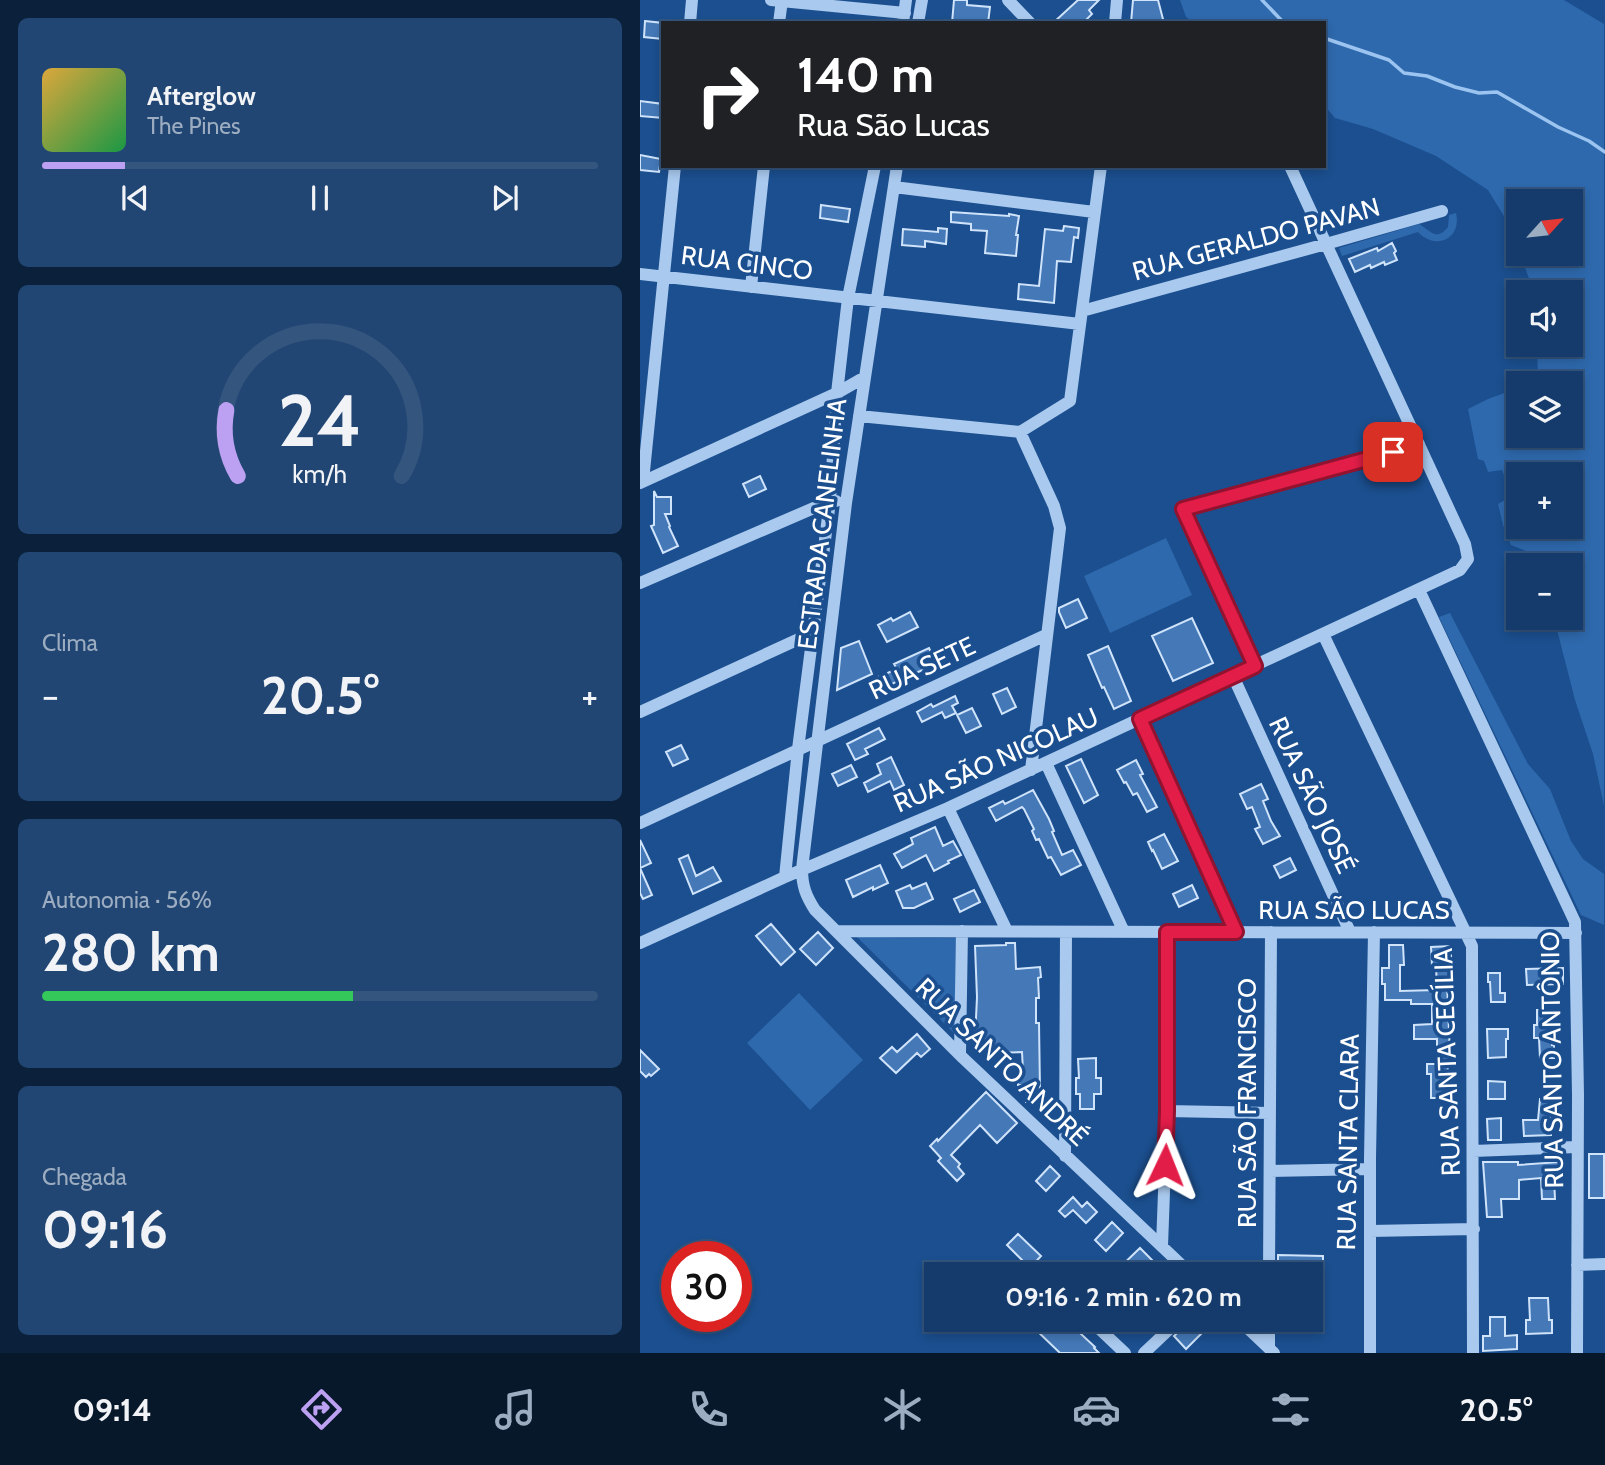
<!DOCTYPE html>
<html lang="pt">
<meta charset="utf-8">
<style>
:root{--surface:#143b6b;--page:#214673;--text:#f1f3f6;--muted:#9dadc1;--line:#33557e;--accent:#bca0f2}
body{margin:0;font-family:Cabin,sans-serif;background:var(--page);color:var(--text);height:100vh;display:flex;flex-direction:column;font-size:26px;white-space:nowrap}
*{box-sizing:border-box;margin:0}
p{font-size:23px;color:var(--muted)}
.icon{flex:none;width:38px;height:38px;fill:none;stroke:currentColor;stroke-width:2;stroke-linecap:round;stroke-linejoin:round}
.map{position:relative;flex:1;overflow:hidden}
.drawer{display:flex;flex-direction:column;gap:18px;padding:18px;background:#0b203b;width:640px}
.drawer>*{flex:none}
.top-card{position:absolute;left:21px;top:21px;width:665px;height:147px;border-radius:0px;box-shadow:0 4px 10px #0003,0 0 0 2px var(--line);background:#202124;color:#fff;overflow:hidden}
.needle{width:46px;rotate:63deg}
.controls{position:absolute;left:866px;top:189px;display:grid;gap:14px}
.controls a{display:grid;place-items:center;width:77px;height:77px;border-radius:0px;background:var(--surface);box-shadow:0 4px 10px #0003,0 0 0 2px var(--line);font-size:35px}
.speed{position:absolute;left:21px;top:1241px;display:flex;gap:14px;font-size:35px;font-weight:700;text-align:center}
.speed>*{display:grid;place-content:center;width:91px;height:91px;border-radius:50%;background:var(--surface);box-shadow:0 4px 10px #0003,0 0 0 2px var(--line);line-height:1}
.speed .limit{border:10px solid #d22;background:#fff;color:#111}
.pin{position:absolute;display:grid;place-items:center;width:60px;height:60px;color:#fff;margin:-30px;border-radius:14px;box-shadow:0 4px 10px #0006}
.me{position:absolute;width:77px;margin:-38px;rotate:2deg;stroke-linejoin:round;filter:drop-shadow(0 0 5px #0008)}
.turn{display:flex;align-items:center;gap:24px;height:147px;padding:0 21px;font-size:32px}
.turn .icon{width:91px;height:91px;stroke-width:2.5}
.turn b{display:block;font-size:49px;line-height:60px}
.big{font-size:52px;font-weight:800;line-height:1.1}
.drawer .tile{flex:1;display:flex;flex-direction:column;justify-content:center;gap:10px;min-width:0;padding:0 24px;border-radius:10px;background:var(--page)}
.drawer .dial{align-items:center;gap:0}
.dial svg{height:182px;overflow:visible;fill:none;stroke:var(--line);stroke-width:7;stroke-linecap:round;text-anchor:middle}
.dial text{fill:var(--text);stroke:none}
.song{display:flex;align-items:center;gap:21px}
.cover{width:84px;height:84px;border-radius:10px;background:linear-gradient(135deg,hsl(40 70% 55%),hsl(140 70% 35%))}
.played{height:7px;border-radius:4px;background:linear-gradient(90deg,var(--accent) 15%,var(--line) 15%)}
.keys{display:flex;justify-content:space-around;direction:ltr}
.heat{display:flex;justify-content:space-between;align-items:center;font-size:38px;direction:ltr}
.charge{height:10px;border-radius:5px;background:linear-gradient(90deg,#34c759 56%,var(--line) 0)}
.trip{position:absolute;left:284px;top:1262px;width:399px;height:70px;border-radius:0px;background:var(--surface);box-shadow:0 4px 10px #0003,0 0 0 2px var(--line);font-weight:800;line-height:70px;text-align:center}
.tab-bar{display:flex;height:112px;justify-content:space-around;align-items:center;background:#08182b;color:var(--muted)}
.tab-bar .icon{width:49px;height:49px}
.tab-bar .on{color:var(--accent)}
.tab-bar b{font-size:32px;color:var(--text)}
main{display:flex;flex:1;min-height:0}
.map>svg:first-child{display:block}
.green{fill:#2e69ad;fill-rule:evenodd}
.lines{fill:none;stroke-linecap:round;stroke-linejoin:round}
.stream{stroke:#9cc4f0;stroke-width:3.5}
.building{fill:#4478b7;stroke:#cfe3fa;stroke-width:2}
.minor{stroke:#a9c9ee;stroke-width:12}
.route-casing{stroke:#92132f;stroke-width:18}
.route{stroke:#e11d48;stroke-width:12}
.labels{text-anchor:middle;stroke-width:7;stroke-linejoin:round;paint-order:stroke}
.street-label{font-size:26px;fill:#fff;stroke:#1b4f8f}
</style>
<main>
<section class="drawer">
<div class="tile">
<div class="song"><i class="cover"></i><div><b>Afterglow</b><p>The Pines</p></div></div>
<div class="played"></div>
<div class="keys"><svg class="icon" aria-label="previous" viewBox="0 0 24 24"><path d="M18 5L8 12l10 7zM5 5v14"/></svg><svg class="icon" aria-label="pause" viewBox="0 0 24 24"><path d="M8 5v14M16 5v14"/></svg><svg class="icon" aria-label="next" viewBox="0 0 24 24"><path d="M6 5l10 7-10 7zM19 5v14"/></svg></div>
</div>
<div class="tile dial"><svg viewBox="0 0 100 80">
<path d="M14 69A42 42 0 1 1 86 69"/>
<path d="M14 69A42 42 0 0 1 9 40" stroke="#bca0f2"/>
<text x="50" y="56" font-size="32" font-weight="700">24</text>
<text x="50" y="72" font-size="11">km/h</text>
</svg></div>
<div class="tile"><p>Clima</p>
<div class="heat"><a>−</a><b class="big">20.5°</b><a>+</a></div>
</div>
<div class="tile"><p>Autonomia · 56%</p><b class="big">280 km</b><div class="charge"></div></div>
<div class="tile"><p>Chegada</p><b class="big">09:16</b></div>
</section>
<div class="map">
<svg width="965" height="1353" viewBox="0 0 965 1353">
<rect width="100%" height="100%" fill="#1b4f8f"/>
<!-- green -->
<path class="green" d="M540 0H924L964 24V806L953 754 935 700 914 618H931V565H901L898 556 871 545 863 525 858 504 872 496 862 470 848 472 844 461 838 459 828 409 848 399 878 388V436H931V383H890L898 379 897 345H931V292H894L880 254H931V201H878V250L870 226 848 190 796 156 733 129 695 118 684 105V23H555L546 17ZM931 474V527H878V474Z
M816 213C822 239 796 251 778 232L702 256 699 248 779 224C790 230 796 242 808 227L809 215Z
M526 538 552 595 470 633 444 576Z
M810 613 888 764 910 789 931 841 943 859 964 874V925L941 915 799 617Z
M217 937 316 938 315 1034Z
M159 993 223 1060 170 1110 107 1043Z"/>
<g class="lines">
<!-- stream -->
<path class="stream" d="M622 0 644 23
M684 38 749 60 764 73 787 76 815 87 839 93 857 92 918 127 949 141 965 152"/>
</g>
<!-- building -->
<path class="building" d="M314 0H327V5L350 7 348 23H312Z
M438 0H459L449 10 452 14 443 23H413Z
M493 0H518L524 23H491Z
M5 21 23 23 22 39 4 37Z
M0 101 23 104V118L0 116Z
M0 155 21 159 19 172 0 170Z
M181 205 210 209 208 222 180 218Z
M311 212 369 216V214L379 216 376 235H378L376 256 345 253 347 231 331 230V224L311 222Z
M424 226 439 228 438 238 434 237 431 262 417 261 414 303 378 299 379 284 399 286 405 229 423 231Z
M298 228 307 229 306 244 285 241V247L262 245 263 229 298 232Z
M752 243 756 251 754 253 757 260 745 265 744 262 731 268 730 265 715 272 709 259 737 248 738 251Z
M120 476 126 489 109 497 103 484Z
M14 491 17 497H31V514H25L30 526 29 527 38 546 23 553 11 526 14 525Z
M438 599 447 618 426 628 419 612V608Z
M270 612 278 627 247 642 238 625 251 618 253 621Z
M552 618 573 663 533 681 512 636Z
M219 641 232 674 197 690 201 648Z
M468 646 491 701 474 709 464 687 462 688 448 655Z
M289 648 296 664 243 688 238 677 257 669 254 664Z
M367 688 376 707 362 714 353 694Z
M315 696 318 703 312 706 316 713 305 718 302 712 282 722 277 712 291 704 293 707Z
M332 708 341 726 326 733 317 715Z
M239 728 245 739 225 749 228 754 215 760 207 744Z
M41 745 48 759 33 766 26 752Z
M251 757 264 785 254 790 250 781 228 792 224 783 241 774 237 764Z
M441 759 458 795 444 803 426 766Z
M496 760 503 774 500 775 517 807 507 812 497 793 493 795 486 782 484 783 477 770Z
M211 765 217 777 198 786 192 774Z
M621 784 628 799 623 801 631 821 640 836 623 844 615 829 620 827 612 807 607 809 600 794Z
M393 790 409 819 414 831 412 832 422 855 433 850 441 865 421 875 411 857 408 858 399 839 396 840 392 831 394 829 384 809 382 807 356 821 349 808 363 801 365 804Z
M295 827 303 846 313 841 321 855 308 861 309 863 294 871 286 855 262 868 254 854 273 844 271 838Z
M524 834 538 861 522 869 513 850 512 851 508 842Z
M0 840 11 863 0 868 12 895 3 899 0 893Z
M48 855 56 876 73 867 81 881 53 894 39 859Z
M650 858 656 870 640 878 634 866Z
M240 865 248 883 233 890V887L213 897 206 880Z
M286 883 293 899 274 908H263L256 891 270 885 272 889Z
M552 885 558 898 539 907 533 894Z
M334 890 340 902 320 912 314 899Z
M131 924 155 952 141 965 116 936Z
M178 932 193 948 176 965 160 949Z
M366 943H375L376 969 400 967 401 977 398 978 399 998H396V1023H399L400 1090 406 1091 405 1103 386 1102V1085H378V1071H383L382 1052 353 1053 352 1039H335L337 997 335 946 366 945Z
M749 945H763L764 965H760V991L797 990 796 966H792L791 947 811 946V983H807L810 1055H808L807 1098H791V1074H787V1064H797V1039H774V1025L792 1024V1004H771V1000H745V984H742V968H749Z
M923 968V984L887 985 886 969Z
M848 973H860V993H865V1002H851L850 982H848Z
M897 1010H912V1045H914V1058H900L899 1038H894V1025H897Z
M847 1029H868V1039H866V1057L848 1058Z
M277 1034 290 1049 281 1057 277 1053 256 1073 240 1058 252 1047 257 1052Z
M0 1050 19 1069 11 1076 9 1074 6 1077 0 1071Z
M456 1058V1078H461V1094H454V1109H440V1094H436V1078H439L438 1059Z
M848 1081 865 1082V1099H848Z
M346 1092 377 1123 357 1143 340 1125 311 1155 320 1164 318 1167 324 1174 317 1181 298 1161 301 1158 290 1146 297 1139 298 1141Z
M900 1099 911 1100 910 1119 911 1135 884 1136 883 1120H898Z
M861 1118V1140H848L847 1119Z
M949 1154H964V1198H949Z
M843 1162H878V1165L919 1162 920 1177 914 1178 915 1199H902L901 1178 879 1180V1199H861L862 1217H847Z
M410 1166 420 1176 406 1191 396 1181Z
M433 1197 442 1207 447 1202 457 1212 446 1223 433 1210 425 1217 419 1211Z
M472 1222 483 1233 466 1251 455 1240Z
M378 1234 401 1256 390 1268 367 1245Z
M500 1248 526 1274H473Z
M638 1255 683 1256V1275L638 1273Z
M889 1298H908L909 1320H912V1333L886 1334V1320H890Z
M850 1317H865V1336L877 1335V1349L843 1351V1336H850Z
M404 1320H426L455 1347 454 1348 459 1353H420L395 1329Z
M548 1320H551L563 1332 546 1349 534 1336 545 1326Z"/>
<g class="lines">
<!-- minor -->
<path class="minor" d="M131 0 265 13
M368 0 390 23
M50 23 52 0
M139 23 142 0
M263 23 266 0
M278 23 282 0
M475 23 477 0
M257 166 206 503 162 869C162 886 166 896 175 910L323 1058 551 1274
M254 187 454 212
M0 274 440 324
M111 287 124 166
M442 311 686 244 802 211
M219 416 380 432 430 401 461 166
M380 432 414 506 420 528 391 770
M3 481 35 166
M0 483 197 393 225 377
M0 583 190 501H196
M779 590 935 922 938 1095 937 1353
M683 634 832 946 833 1353
M615 666 543 509 779 444
M593 676 710 932
M0 712 172 633
M500 719 596 932
M406 763 484 932
M308 808 367 931
M0 823 406 635
M145 877 158 749 190 501 197 393 208 298 235 166
M198 931 936 933
M0 943 145 877 308 808 820 570 828 559 825 544 650 166
M320 1053 322 931
M527 1111 630 1113
M833 1151 937 1147
M425 1156 426 932
M630 1171 730 1169
M730 1231 834 1229
M522 1246 527 1111V932
M937 1265 965 1264
M629 1274 631 932
M450 1320 485 1353
M599 1320 634 1353
M629 1320V1348
M504 1353 539 1320
M730 1353V1158L734 932"/>
</g>
<g class="lines">
<!-- route casing -->
<g class="route-casing">
<path id="route" d="M525 1165 527 1111V932H596L500 719 615 666 543 509 753 452"/>
</g>
<!-- route -->
<use href="#route" class="route"/>
</g>
<g class="labels">
<!-- street labels -->
<g class="street-label">
<text transform="translate(616 239) rotate(-15)" y="9">RUA GERALDO PAVAN</text>
<text transform="translate(107 263) rotate(7)" y="9">RUA CINCO</text>
<text transform="translate(182 524) rotate(-83)" y="9">ESTRADA CANELINHA</text>
<text transform="translate(282 668) rotate(-25)" y="9">RUA SETE</text>
<text transform="translate(356 760) rotate(-24)" y="9">RUA SÃO NICOLAU</text>
<text transform="translate(672 795) rotate(65)" y="9">RUA SÃO JOSÉ</text>
<text x="714" y="919">RUA SÃO LUCAS</text>
<text transform="translate(912 1060) rotate(-91)" y="9">RUA SANTO ANTÔNIO</text>
<text transform="translate(362 1062) rotate(44)" y="9">RUA SANTO ANDRÉ</text>
<text transform="translate(807 1062) rotate(-92)" y="9">RUA SANTA CECÍLIA</text>
<text transform="translate(607 1103) rotate(-90)" y="9">RUA SÃO FRANCISCO</text>
<text transform="translate(708 1142) rotate(-89)" y="9">RUA SANTA CLARA</text>
</g>
</g>
</svg>
<div class="controls">
<a><svg class="needle" viewBox="-14 -14 28 28"><path d="M0-13l5 13h-10z" fill="#e53935"/><path d="M0 13l5-13h-10z" fill="#9dadc1"/></svg></a>
<a><svg class="icon" aria-label="sound" viewBox="0 0 24 24"><path d="M4 9h4l5-4v14l-5-4H4zM17 9q2 3 0 6"/></svg></a>
<a><svg class="icon" aria-label="layers" viewBox="0 0 24 24"><path d="M12 4l9 5-9 5-9-5zM3 14l9 5 9-5"/></svg></a>
<a>+</a>
<a>−</a>
</div>
<div class="speed"><div class="limit">30</div></div>
<div class="pin" style="left:753px;top:452px;background:#d93025"><svg class="icon" aria-label="arrive" viewBox="0 0 24 24"><path d="M6 21V4h12l-3 4 3 4H6"/></svg></div>
<svg class="me" style="left:525px;top:1165px" viewBox="-20 -20 40 40"><path d="M0-17L14 15 0 8-14 15z" fill="#e11d48" stroke="#fff" stroke-width="4"/></svg>
<div class="trip">09:16 · 2 min · 620 m</div>
<div class="top-card">
<div class="turn"><svg class="icon" aria-label="right" viewBox="0 0 24 24"><path d="M7 20v-9h11M14 6l5 5-5 5"/></svg><div><b>140 m</b>Rua São Lucas</div></div>
</div>
</div>
</main>
<nav class="tab-bar">
<b>09:14</b>
<svg class="icon on" aria-label="directions" viewBox="0 0 24 24"><path d="M12 3l9 9-9 9-9-9zM9 14v-3h6M13 9l2 2-2 2"/></svg>
<svg class="icon" aria-label="music" viewBox="0 0 24 24"><path d="M9 18V5l10-2v13"/><circle cx="6" cy="18" r="3"/><circle cx="16" cy="16" r="3"/></svg>
<svg class="icon" aria-label="phone" viewBox="0 0 24 24"><path d="M5 4h4l2 5-3 2q2 4 5 5l2-3 5 2v4C11 20 4 13 5 4z"/></svg>
<svg class="icon" aria-label="climate" viewBox="0 0 24 24"><path d="M12 3v18M4 7l16 10M4 17L20 7"/></svg>
<svg class="icon" aria-label="car" viewBox="0 0 24 24"><path d="M5 17H2v-5l4-1 3-4h7l3 4 3 1v5h-3M9 17h6M6 11h13"/><circle cx="7" cy="17" r="2"/><circle cx="17" cy="17" r="2"/></svg>
<svg class="icon" aria-label="filters" viewBox="0 0 24 24"><path d="M4 7h16M4 17h16"/><circle cx="9" cy="7" r="2"/><circle cx="15" cy="17" r="2"/></svg>
<b>20.5°</b>
</nav>
